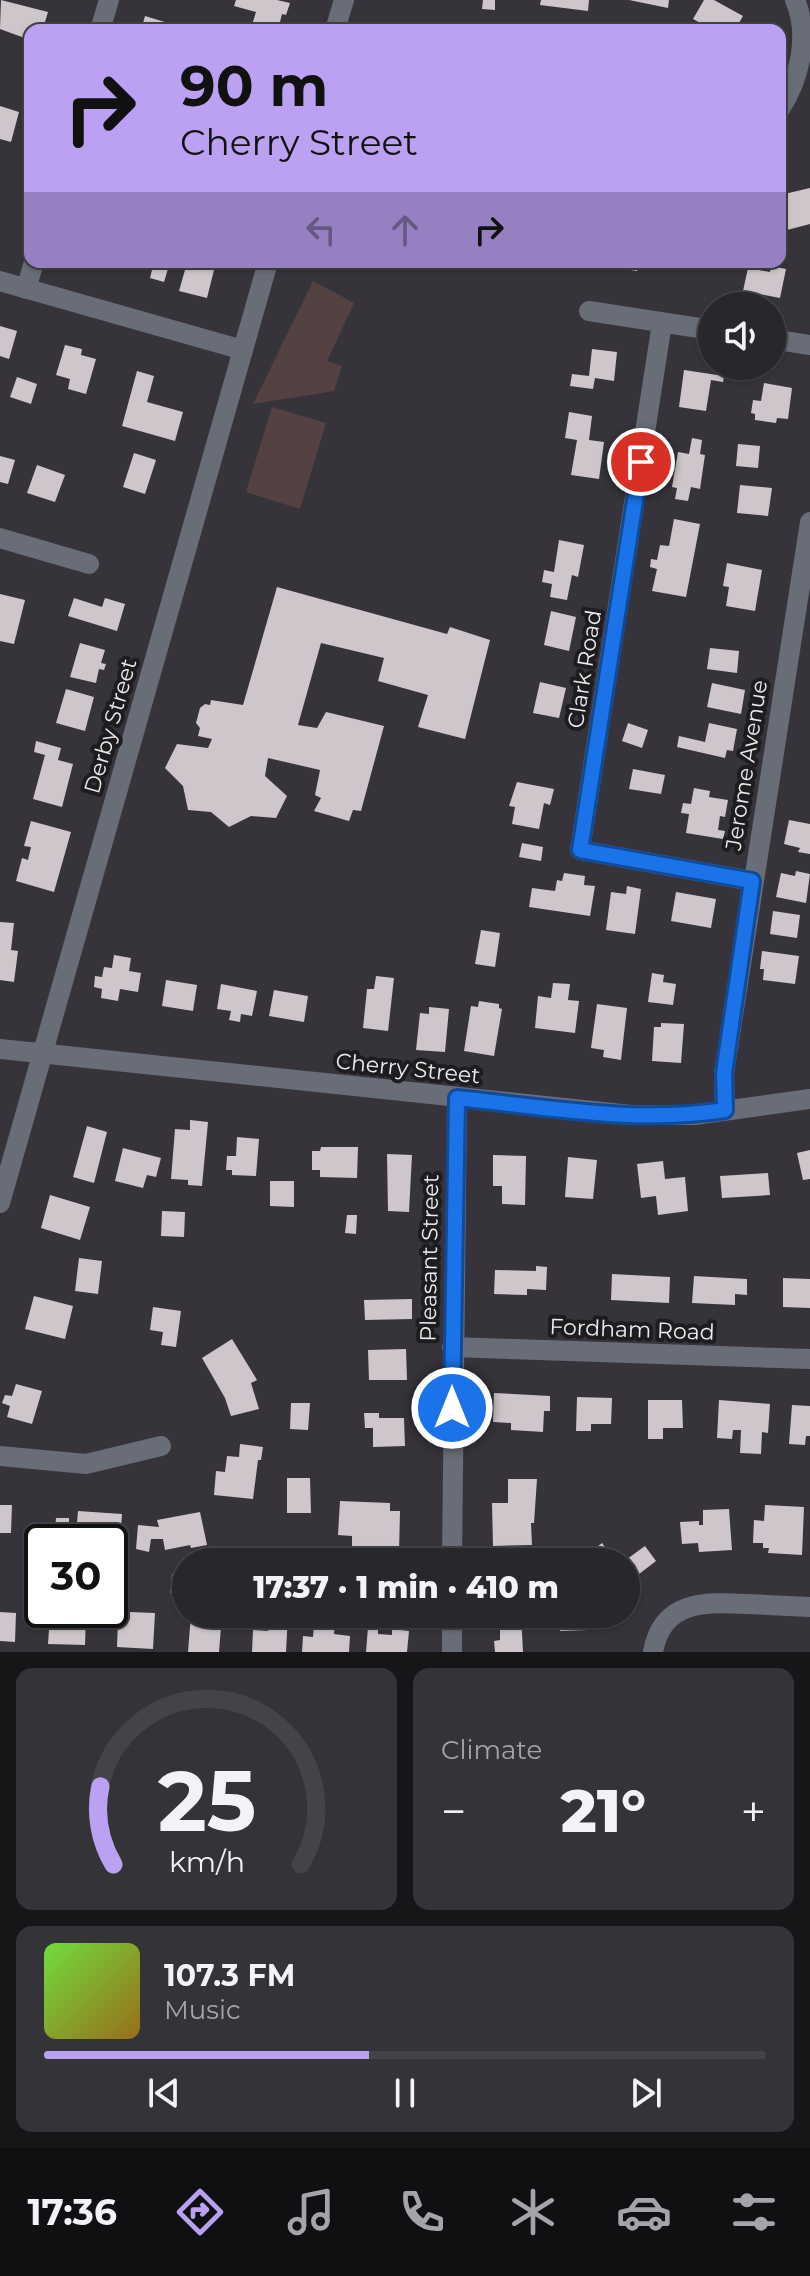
<!DOCTYPE html>
<meta charset="utf-8">
<style>
:root{--surface:#28272c;--page:#343338;--text:#f1f3f6;--muted:#a5a5a9;--line:#444448;--accent:#bca0f2}
body{margin:0;font-family:Montserrat,sans-serif;background:var(--page);color:var(--text);height:100vh;display:flex;flex-direction:column;font-size:30px;white-space:nowrap}
*{box-sizing:border-box;margin:0}
p{font-size:26px;color:var(--muted)}
.icon{flex:none;width:44px;height:44px;fill:none;stroke:currentColor;stroke-width:2;stroke-linecap:round;stroke-linejoin:round}
.map{position:relative;height:1652px;overflow:hidden}
.details{display:flex;flex-direction:column;gap:16px;padding:16px;background:#161518;flex:1}
.details>*{flex:none}
.top-card{position:absolute;left:24px;top:24px;width:762px;height:244px;border-radius:16px;box-shadow:0 2px 6px #0004,0 0 0 2px var(--line);background:#bca0f2;color:#111;overflow:hidden}
.fabs{position:absolute;left:698px;top:292px;display:grid;gap:16px}
.fabs a{display:grid;place-items:center;width:88px;height:88px;border-radius:50%;background:var(--surface);box-shadow:0 2px 6px #0004,0 0 0 2px var(--line);font-size:40px}
.speed{position:absolute;left:24px;top:1524px;display:flex;gap:16px;font-size:40px;font-weight:700;text-align:center}
.speed>*{display:grid;place-content:center;width:104px;height:104px;border-radius:50%;background:var(--surface);box-shadow:0 2px 6px #0004,0 0 0 2px var(--line);line-height:1}
.speed .limit{border:4px solid #111;border-radius:12px;background:#fff;color:#111}
.pin{position:absolute;display:grid;place-items:center;width:68px;height:68px;color:#fff;margin:-34px;border:4px solid #fff;border-radius:50%;box-shadow:0 2px 8px #0007}
.me{position:absolute;width:88px;margin:-44px;rotate:0deg;stroke-linejoin:round;filter:drop-shadow(0 0 6px #0008)}
.turn{display:flex;align-items:center;gap:28px;height:168px;padding:0 24px;font-size:36px}
.turn .icon{width:104px;height:104px;stroke-width:2.5}
.turn b{display:block;font-size:56px;line-height:68px}
.lanes{display:flex;align-items:center;height:76px;padding:0 24px;background:#0003;justify-content:center;gap:40px;direction:ltr}
.lanes .off{opacity:.35}
.big{font-size:60px;font-weight:800;line-height:1.1}
.details .tile{flex:1;display:flex;flex-direction:column;justify-content:center;gap:12px;min-width:0;padding:0 28px;border-radius:16px;background:var(--page)}
.details .dial{align-items:center;gap:0}
.dial svg{height:208px;overflow:visible;fill:none;stroke:var(--line);stroke-width:7;stroke-linecap:round;text-anchor:middle}
.dial text{fill:var(--text);stroke:none}
.song{display:flex;align-items:center;gap:24px}
.cover{width:96px;height:96px;border-radius:12px;background:linear-gradient(135deg,hsl(100 70% 55%),hsl(40 70% 35%))}
.played{height:8px;border-radius:4px;background:linear-gradient(90deg,var(--accent) 45%,var(--line) 45%)}
.keys{display:flex;justify-content:space-around;direction:ltr}
.heat{display:flex;justify-content:space-between;align-items:center;font-size:44px;direction:ltr}
.details .tiles{flex:1;display:grid;gap:16px;grid-template-columns:1fr 1fr}
.tile:last-child{grid-column:span 2}
.trip{position:absolute;left:172px;top:1548px;width:468px;height:80px;border-radius:40px;background:var(--surface);box-shadow:0 2px 6px #0004,0 0 0 2px var(--line);font-weight:800;line-height:80px;text-align:center}
.menu{display:flex;height:128px;justify-content:space-around;align-items:center;background:#101012;color:var(--muted)}
.menu .icon{width:56px;height:56px}
.menu .active{color:var(--accent)}
.menu b{font-size:36px;color:var(--text)}
.map>svg:first-child{display:block}
.green{fill:#544243}
.building{fill:#cec6cb}
.lines{fill:none;stroke-linecap:round;stroke-linejoin:round}
.minor{stroke:#686d78;stroke-width:20}
.tertiary{stroke:#686d78;stroke-width:20}
.route-casing{stroke:#114b97;stroke-width:20}
.route{stroke:#1a73e8;stroke-width:14}
.labels{text-anchor:middle;stroke-width:8;stroke-linejoin:round;paint-order:stroke}
.street-label{font-size:22px;fill:#ecebee;stroke:#1d1c1f}
</style>
<div class="map">
<svg width="810" height="1652" viewBox="0 0 810 1652">
<rect width="100%" height="100%" fill="#36343a"/>
<!-- green -->
<path class="green" d="M313 281 354 303 327 361 342 366 334 391 253 404Z
M272 407 326 423 300 509 246 492Z"/>
<!-- building -->
<path class="building" d="M1 0 48 12 45 22 50 23 48 30H30V40L0 29Z
M236 0H277L290 3 286 15 282 14 278 30H269L252 25 256 12 234 6Z
M483 0H495V10L482 9Z
M541 0H589L588 11 540 5Z
M629 0H669L668 8Z
M704 0H714L743 16 735 30H713L693 19Z
M145 16 168 23 166 30H141Z
M0 106 19 112 11 142 0 139Z
M810 188V224L787 230 786 224 780 226V195Z
M154 262H170L164 282 150 278Z
M605 262H638L637 271 604 266Z
M187 263 214 270 207 298 179 291Z
M771 266 786 269 780 298 743 291 748 268 770 272Z
M0 326 17 331 9 359 0 356Z
M65 345 82 349 81 355 96 359 86 394 68 389 70 379 56 375Z
M592 349 617 352 614 381 595 378 593 389 570 386 572 374 589 376Z
M684 370 724 376 723 382 711 380 706 411 679 407Z
M137 371 154 376 147 402 183 412 175 441 122 426Z
M17 377 37 384 31 404 10 397Z
M764 383 792 388 788 419 777 418 776 423 755 420V414L751 413 753 400 761 401Z
M569 412 592 416 589 440 604 442 599 479 571 475 577 440 565 438Z
M692 438 702 440 700 454 705 455 700 489 691 487 688 501 675 499 677 488 672 487 678 452 689 454Z
M738 444 760 446 758 468 736 466Z
M134 453 156 460 145 494 123 487Z
M0 456 15 460 8 484 0 482Z
M37 465 65 475 55 502 27 493Z
M740 485 772 488 768 516 737 513Z
M674 519 700 524 686 597 652 591 657 569 650 567 651 559 657 560 660 545 669 546Z
M559 540 584 545 578 577 572 575 567 600 550 597 552 584 542 582 544 570 554 572Z
M727 563 762 570 755 611 726 606 729 587 723 586Z
M277 587 447 634 450 627 490 640 465 739 418 727 428 695 378 681 384 658 321 643 298 725 317 728 326 712 384 726 361 811 353 810 349 821 314 811 321 798 315 795 320 770 268 758 265 776 287 796 276 818 251 816 229 827 211 812 188 810 183 786 165 768 177 744 208 748 212 739 198 736 200 728 196 723 200 708 205 704 210 705 211 700 243 705Z
M0 594 25 600 14 644 0 641Z
M74 598 102 607 105 598 125 604 117 631 68 616Z
M551 611 576 617 569 651 544 645Z
M80 643 105 650 101 663 106 664 104 670 99 669 96 683 70 677Z
M710 648 739 651 737 673 707 669Z
M540 682 566 688 559 718 533 713Z
M712 683 745 690 741 714 707 707Z
M66 689 94 697 85 731 56 723Z
M628 723 648 730 642 748 622 741Z
M709 723 737 729 733 751 727 750 725 758 677 747 679 736 705 742Z
M36 741 61 748 58 760 73 764 62 807 33 799 45 755 34 752Z
M633 769 665 775 661 794 629 789Z
M517 782 554 789 550 805 544 803 539 829 512 824 515 807 509 806Z
M694 788 710 791 709 797 728 800 725 817 720 816 718 830 725 831 723 839 686 833 689 814 681 813 683 803 691 804Z
M789 820 810 824V854L798 852 800 848 784 844Z
M31 821 71 832 54 892 16 881 22 858 28 860 31 847 24 846Z
M522 843 543 847 541 861 519 857Z
M796 871 810 874 806 903 776 897 781 873 795 876Z
M564 873 585 876 584 885 595 886 590 916 529 907 532 888 555 891 557 880 562 881Z
M627 886 641 889 635 934 606 930 611 892 626 894Z
M676 892 716 899 711 928 671 921Z
M773 911 800 915 797 938 770 934Z
M0 922 14 923 11 950 18 951 14 982 0 980Z
M481 930 500 933 495 967 475 964Z
M762 951 799 956 795 984 763 980 764 969H760Z
M114 955 131 958 129 971 141 973 138 992 120 989 118 1001 101 998 102 989 94 987 95 976 102 977 104 967 112 968Z
M652 973 664 975 663 982 676 984 673 1005 648 1002Z
M376 976 394 978 388 1031 363 1028 367 989H374Z
M166 980 197 985 193 1011 162 1006Z
M553 983 570 984 568 1000 579 1001 575 1033 535 1028 538 996 551 998Z
M221 984 257 991 252 1016 241 1014 240 1022 229 1020 231 1011 217 1009Z
M274 990 308 996 304 1022 269 1016Z
M479 1001 499 1004V1008L502 1009 494 1056 464 1051 471 1006 478 1007Z
M597 1004 627 1008 621 1060 603 1057 604 1050 591 1048Z
M429 1007 449 1009 445 1052 416 1050 420 1013 429 1014Z
M661 1023 684 1024 681 1063 652 1061 654 1027H661Z
M190 1120 208 1122 202 1186 188 1185V1180L171 1179 175 1129 190 1130Z
M87 1126 107 1132 94 1183 73 1177Z
M237 1137 259 1139 256 1176 232 1175V1170H226L227 1156H236Z
M321 1147H358L357 1178 320 1177V1170H312V1151H320Z
M123 1148 161 1158 156 1177 147 1175 143 1188 115 1181Z
M810 1150V1179L803 1180 797 1153Z
M387 1154 412 1155 409 1212 388 1211Z
M493 1155 526 1156 525 1205 502 1204V1186H493Z
M568 1157 597 1160 593 1199 565 1197Z
M663 1161 665 1179 685 1177 688 1211 658 1215 656 1196 641 1198 637 1164Z
M768 1173 770 1195 722 1198 720 1176Z
M270 1181H294V1207L270 1206Z
M50 1195 90 1207 80 1240 41 1228Z
M162 1211 185 1212 184 1237 161 1236Z
M347 1215H357L356 1234 345 1233Z
M79 1258 102 1261 98 1294 75 1291Z
M536 1266 547 1267 546 1290 527 1289V1295L494 1294 495 1270 536 1271Z
M612 1274 670 1277 669 1303 611 1300Z
M694 1276 747 1279V1295L735 1294V1305L692 1303Z
M783 1278 810 1279V1308L783 1307Z
M34 1296 73 1306 65 1339 25 1329Z
M412 1299V1319L365 1320 364 1300Z
M153 1307 181 1311 176 1347 161 1345 163 1332 150 1330Z
M232 1339 257 1380 251 1383 259 1409 231 1416 225 1398 202 1358Z
M406 1349 407 1380H369L368 1350Z
M16 1384 42 1391 32 1424 7 1417 10 1406 2 1403 5 1395 12 1396Z
M494 1393 550 1396V1411H544L543 1432 511 1430V1423L493 1422Z
M577 1397 612 1398 611 1424H591V1431H576Z
M648 1400H682L683 1428H663V1439H648Z
M719 1400 770 1404 768 1433 762 1432 761 1454 740 1453 741 1430H733L732 1439 717 1438Z
M291 1403H310L308 1430 290 1429Z
M792 1405 810 1406V1436H806L805 1445 789 1444Z
M364 1413H379V1418H404L405 1446 373 1447V1428H365Z
M240 1444 263 1447 261 1460H258L253 1499 214 1495 216 1471 225 1472 227 1456 239 1457Z
M287 1478H310L311 1513H287Z
M508 1479H537L534 1523H531L532 1545 493 1546 492 1503H508Z
M340 1501 390 1503V1511H400L399 1553 352 1551V1536L338 1535Z
M0 1505H12L11 1533H0Z
M765 1505 804 1507 802 1555 768 1553 769 1548H763V1543H753L754 1520 764 1521Z
M729 1509 732 1550 699 1552 698 1543 682 1544 680 1522 699 1521V1525H703V1510Z
M78 1511 122 1514 120 1543 79 1540V1537L64 1536 63 1540H54L56 1518H69V1522L77 1523Z
M200 1512 207 1545 191 1548 190 1545 165 1550 163 1539H151L149 1552 136 1549 138 1525 159 1527 157 1520Z
M602 1543 616 1562H595L588 1554Z
M645 1546 656 1561 630 1581 626 1575V1562H623Z
M111 1565 124 1566V1593H110Z
M172 1574 186 1575V1594L170 1593Z
M0 1612 16 1613 15 1642 0 1641Z
M130 1612 155 1613 153 1649 117 1647 118 1619H130Z
M191 1614H222L219 1652H188Z
M269 1614H288L286 1652H252L253 1630 268 1631Z
M500 1614H521L523 1652H495L494 1641 500 1640Z
M559 1614H587L588 1630 560 1631Z
M50 1615 86 1616 85 1645 48 1644Z
M314 1623 335 1624 334 1634 350 1636 349 1652H302L303 1636 313 1637Z
M368 1627 378 1628V1634L392 1635V1629L409 1631 407 1652H366Z"/>
<g class="lines">
<!-- minor -->
<path class="minor" d="M100 30 109 0
M780 109C800 78 810 35 795 0
M0 281 243 350
M26 289 34 262
M589 311 712 330
M662 323 580 850 752 881
M772 339 810 345
M0 538 89 564
M725 1110 724 1073 810 522
M452 1347 810 1359
M0 1456 86 1464 161 1446
M452 1562 457 1098
M452 1652V1614
M653 1652C662 1600 705 1602 747 1604 768 1605 789 1606 810 1607"/>
<!-- tertiary -->
<path class="tertiary" d="M335 30 344 0
M0 1049 631 1115H694L810 1099
M0 1203 268 262"/>
</g>
<g class="lines">
<!-- route casing -->
<g class="route-casing">
<path id="route" d="M452 1408 457 1098C545 1107 637 1124 725 1110L724 1073 752 881 580 850 641 462"/>
</g>
<!-- route -->
<use href="#route" class="route"/>
</g>
<g class="labels">
<!-- street labels -->
<g class="street-label">
<text transform="translate(584 669) rotate(-81)" y="8">Clark Road</text>
<text transform="translate(110 726) rotate(-74)" y="8">Derby Street</text>
<text transform="translate(746 765) rotate(-81)" y="8">Jerome Avenue</text>
<text transform="translate(408 1068) rotate(6)" y="8">Cherry Street</text>
<text transform="translate(429 1258) rotate(-89)" y="8">Pleasant Street</text>
<text transform="translate(632 1329) rotate(2)" y="8">Fordham Road</text>
</g>
</g>
</svg>
<div class="fabs">
<a><svg class="icon" aria-label="sound" viewBox="0 0 24 24"><path d="M4 9h4l5-4v14l-5-4H4zM17 9q2 3 0 6"/></svg></a>
</div>
<div class="speed"><div class="limit">30</div></div>
<div class="pin" style="left:641px;top:462px;background:#d93025"><svg class="icon" aria-label="arrive" viewBox="0 0 24 24"><path d="M6 21V4h12l-3 4 3 4H6"/></svg></div>
<svg class="me" style="left:452px;top:1408px" viewBox="-20 -20 40 40"><circle r="17" fill="#1a73e8" stroke="#fff" stroke-width="3"/><path d="M0-11L8 9 0 5-8 9z" fill="#fff"/></svg>
<div class="trip">17:37 · 1 min · 410 m</div>
<div class="top-card">
<div class="turn"><svg class="icon" aria-label="right" viewBox="0 0 24 24"><path d="M7 20v-9h11M14 6l5 5-5 5"/></svg><div><b>90 m</b>Cherry Street</div></div>
<div class="lanes"><svg class="icon off" aria-label="left" viewBox="0 0 24 24"><path d="M17 20v-9H6M10 6l-5 5 5 5"/></svg><svg class="icon off" aria-label="ahead" viewBox="0 0 24 24"><path d="M12 20V5M6 11l6-6 6 6"/></svg><svg class="icon" aria-label="right" viewBox="0 0 24 24"><path d="M7 20v-9h11M14 6l5 5-5 5"/></svg></div>
</div>
</div>
<section class="details">
<div class="tiles">
<div class="tile dial"><svg viewBox="0 0 100 80">
<path d="M14 69A42 42 0 1 1 86 69"/>
<path d="M14 69A42 42 0 0 1 9 39" stroke="#bca0f2"/>
<text x="50" y="56" font-size="32" font-weight="700">25</text>
<text x="50" y="72" font-size="11">km/h</text>
</svg></div>
<div class="tile"><p>Climate</p>
<div class="heat"><a>−</a><b class="big">21°</b><a>+</a></div>
</div>
<div class="tile">
<div class="song"><i class="cover"></i><div><b>107.3 FM</b><p>Music</p></div></div>
<div class="played"></div>
<div class="keys"><svg class="icon" aria-label="previous" viewBox="0 0 24 24"><path d="M18 5L8 12l10 7zM5 5v14"/></svg><svg class="icon" aria-label="pause" viewBox="0 0 24 24"><path d="M8 5v14M16 5v14"/></svg><svg class="icon" aria-label="next" viewBox="0 0 24 24"><path d="M6 5l10 7-10 7zM19 5v14"/></svg></div>
</div>
</div>
</section>
<nav class="menu">
<b>17:36</b>
<svg class="icon active" aria-label="directions" viewBox="0 0 24 24"><path d="M12 3l9 9-9 9-9-9zM9 14v-3h6M13 9l2 2-2 2"/></svg>
<svg class="icon" aria-label="music" viewBox="0 0 24 24"><path d="M9 18V5l10-2v13"/><circle cx="6" cy="18" r="3"/><circle cx="16" cy="16" r="3"/></svg>
<svg class="icon" aria-label="phone" viewBox="0 0 24 24"><path d="M5 4h4l2 5-3 2q2 4 5 5l2-3 5 2v4C11 20 4 13 5 4z"/></svg>
<svg class="icon" aria-label="climate" viewBox="0 0 24 24"><path d="M12 3v18M4 7l16 10M4 17L20 7"/></svg>
<svg class="icon" aria-label="car" viewBox="0 0 24 24"><path d="M5 17H2v-5l4-1 3-4h7l3 4 3 1v5h-3M9 17h6M6 11h13"/><circle cx="7" cy="17" r="2"/><circle cx="17" cy="17" r="2"/></svg>
<svg class="icon" aria-label="filters" viewBox="0 0 24 24"><path d="M4 7h16M4 17h16"/><circle cx="9" cy="7" r="2"/><circle cx="15" cy="17" r="2"/></svg>
</nav>
